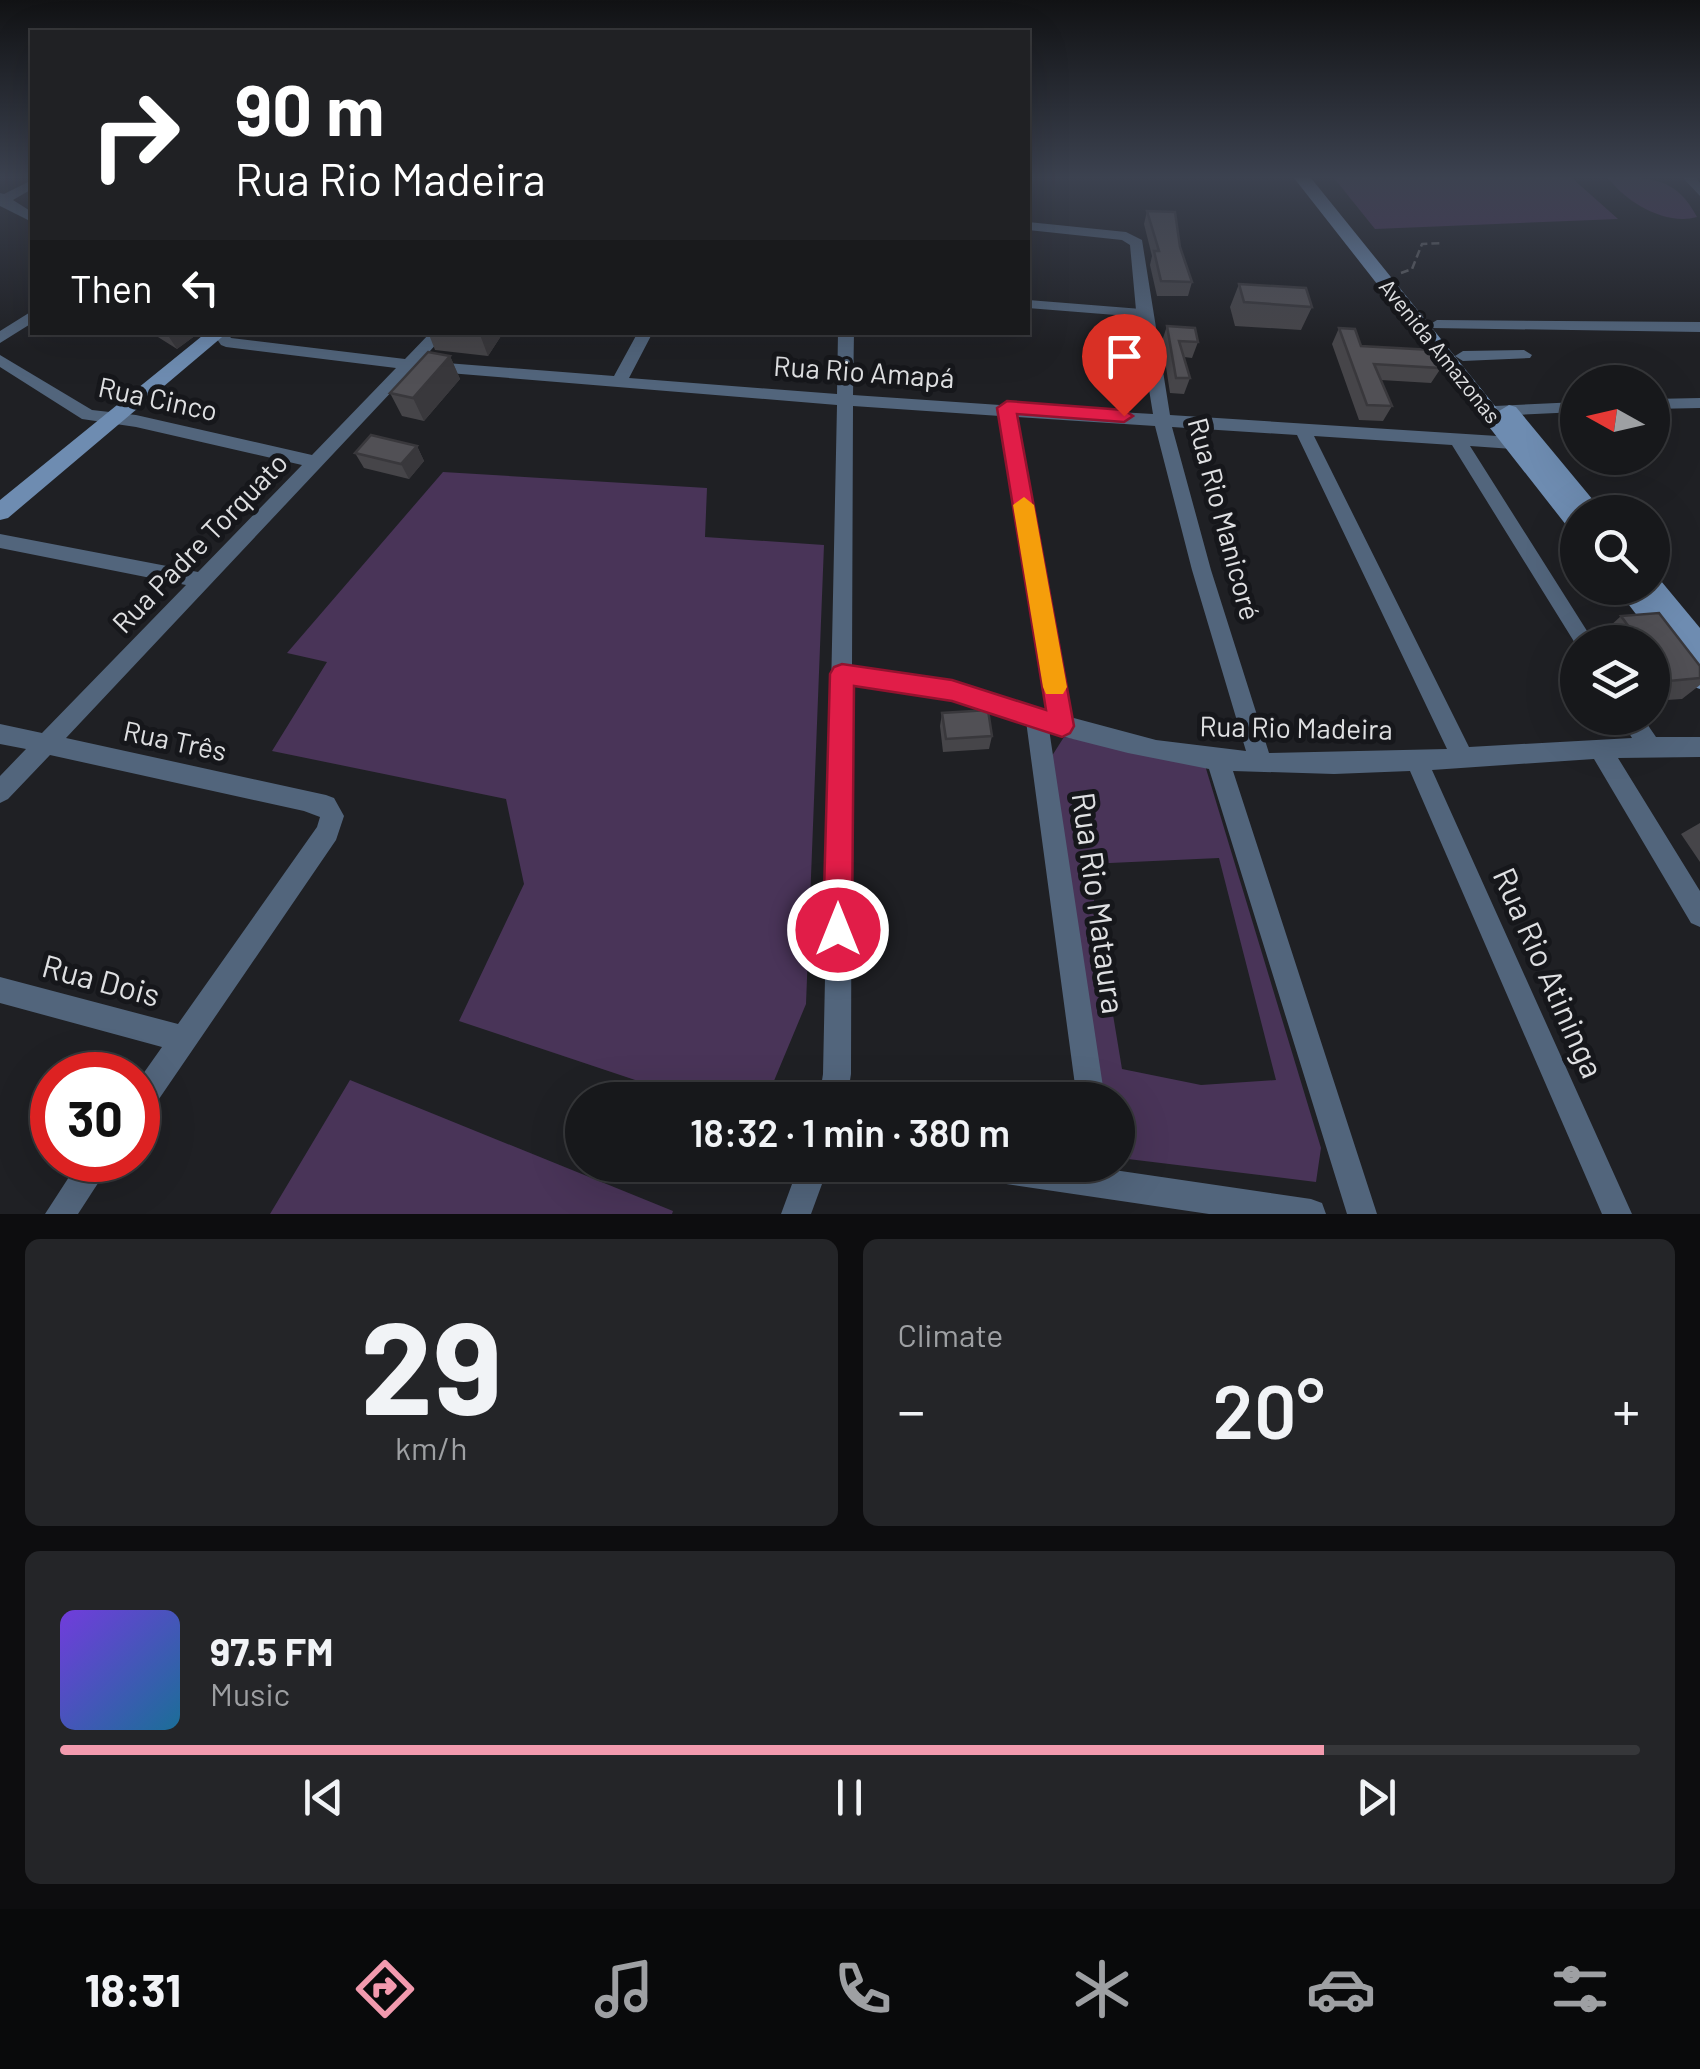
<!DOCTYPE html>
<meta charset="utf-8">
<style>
:root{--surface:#17181b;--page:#242528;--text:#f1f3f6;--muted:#9ea0a3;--line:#36373a;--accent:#f29aae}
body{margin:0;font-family:Barlow,sans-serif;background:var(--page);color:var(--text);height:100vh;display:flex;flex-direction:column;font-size:38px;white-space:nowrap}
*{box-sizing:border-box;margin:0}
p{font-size:32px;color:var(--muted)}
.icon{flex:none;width:55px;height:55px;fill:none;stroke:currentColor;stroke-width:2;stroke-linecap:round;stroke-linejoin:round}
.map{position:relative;height:1214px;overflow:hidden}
.side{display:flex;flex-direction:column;gap:25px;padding:25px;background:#0d0d0f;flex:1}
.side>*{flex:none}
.banner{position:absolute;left:30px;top:30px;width:1000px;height:305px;border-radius:0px;box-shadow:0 10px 40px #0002,0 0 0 2px var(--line);background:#202124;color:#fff;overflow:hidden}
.needle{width:65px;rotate:278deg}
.buttons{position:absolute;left:1560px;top:365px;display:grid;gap:20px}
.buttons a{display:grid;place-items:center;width:110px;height:110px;border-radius:50%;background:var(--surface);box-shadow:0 10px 40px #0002,0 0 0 2px var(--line);font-size:50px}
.speed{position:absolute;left:30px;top:1052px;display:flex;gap:20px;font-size:50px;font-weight:700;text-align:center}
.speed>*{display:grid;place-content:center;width:130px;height:130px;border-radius:50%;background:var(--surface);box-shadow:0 10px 40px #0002,0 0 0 2px var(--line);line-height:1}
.speed .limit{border:15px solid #d22;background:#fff;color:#111}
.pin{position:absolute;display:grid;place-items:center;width:85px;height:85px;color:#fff;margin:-102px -42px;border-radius:50% 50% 50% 0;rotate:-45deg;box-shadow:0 0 10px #0007}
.pin .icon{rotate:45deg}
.me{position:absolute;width:110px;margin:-55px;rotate:0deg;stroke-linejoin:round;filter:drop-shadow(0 0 8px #0008)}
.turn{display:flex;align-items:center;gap:35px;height:210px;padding:0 40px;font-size:45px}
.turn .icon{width:130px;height:130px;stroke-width:2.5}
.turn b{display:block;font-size:70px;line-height:85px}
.then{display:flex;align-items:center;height:95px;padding:0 40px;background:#0003;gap:20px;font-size:38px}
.big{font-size:75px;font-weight:600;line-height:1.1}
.side .tile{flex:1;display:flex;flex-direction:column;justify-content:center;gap:15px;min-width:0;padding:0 35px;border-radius:15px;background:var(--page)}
.side .dial{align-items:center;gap:0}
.dial b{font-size:130px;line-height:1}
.song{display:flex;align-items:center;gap:30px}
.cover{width:120px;height:120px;border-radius:15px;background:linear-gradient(135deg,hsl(260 70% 55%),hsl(200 70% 35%))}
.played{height:10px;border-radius:5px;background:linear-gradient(90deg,var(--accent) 80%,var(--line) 80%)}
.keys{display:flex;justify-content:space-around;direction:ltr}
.heat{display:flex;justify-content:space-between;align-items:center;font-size:55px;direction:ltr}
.side .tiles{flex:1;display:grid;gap:25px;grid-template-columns:1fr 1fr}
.tile:last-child{grid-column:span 2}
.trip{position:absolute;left:565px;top:1082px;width:570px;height:100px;border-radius:50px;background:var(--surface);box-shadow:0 10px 40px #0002,0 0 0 2px var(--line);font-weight:600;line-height:100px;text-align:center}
.tabs{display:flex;height:160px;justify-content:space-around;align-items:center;background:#090a0b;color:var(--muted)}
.tabs .icon{width:70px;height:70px}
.tabs .on{color:var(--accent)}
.tabs b{font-size:45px;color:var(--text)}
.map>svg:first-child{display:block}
.green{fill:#493458;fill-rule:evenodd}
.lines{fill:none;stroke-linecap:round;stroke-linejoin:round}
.path{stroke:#616265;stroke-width:2.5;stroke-dasharray:8 4;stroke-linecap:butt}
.lane{stroke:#52657c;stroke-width:8}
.street{fill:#52657c;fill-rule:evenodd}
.secondary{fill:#6e8cb1;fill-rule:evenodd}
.wall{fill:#464549}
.shaded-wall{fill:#39383c}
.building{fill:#515055;stroke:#39383c;stroke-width:2.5}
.route{fill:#e11d48;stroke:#92132f;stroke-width:2.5}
.slow{fill:#f59e0b}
.labels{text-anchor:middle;stroke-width:10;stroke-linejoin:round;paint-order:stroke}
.far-street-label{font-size:22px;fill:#dfe0e2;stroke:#16171b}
.street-label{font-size:28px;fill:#dfe0e2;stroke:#16171b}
.near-street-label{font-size:32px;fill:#dfe0e2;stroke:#16171b}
</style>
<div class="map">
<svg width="1700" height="1214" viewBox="0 0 1700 1214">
<rect width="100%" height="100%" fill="#1f2024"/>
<!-- green -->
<path class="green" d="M1334 178H1572L1618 219 1375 229Z
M1608 178C1649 178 1675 175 1697 217 1666 226 1626 202 1608 178Z
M443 472 707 488 705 537 824 545 806 1004 766 1100H695L459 1021 524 884 506 799 272 751 327 662 287 653Z
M1064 737 1204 762 1321 1148 1316 1182 1128 1159 1118 1145V1100H1101L1050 759ZM1219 858 1276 1080 1201 1085 1122 1069 1088 864Z
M350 1080 673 1211 672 1214H270Z"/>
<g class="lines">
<!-- path -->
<path class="path" d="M1401 273 1412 269 1422 244 1443 243"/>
<!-- lane -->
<path class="lane" d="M1028 304 1141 313"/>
<!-- street -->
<path class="street" d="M1683 178H1696L1700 183V196Z
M32 180V189L13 200 32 212V222L0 206V193L4 194Z
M1028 222 1126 232 1142 240 1170 415 1513 437 1522 443 1513 449 1470 446 1594 642H1578V648L1452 445 1314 436 1469 747 1632 738 1620 718H1643L1656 737H1700V757L1618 758 1700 891V927L1691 923 1594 759 1432 770 1632 1214H1602L1410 771 1334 774 1233 771 1377 1214H1347L1209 769 1128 753 1061 736 1049 729 1105 1100H1077L1026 721 955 700 852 684 851 1074 847 1100H819L823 1074 837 405 412 370 66 738 326 795 334 798 344 816 336 840 148 1115 138 1119V1081L162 1047 0 1003V977L178 1024 317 827 320 817 304 811 50 755 8 799 0 803V776L26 749 0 744V724L42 733 186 585 0 548V534L198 572 302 465 136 427 82 419 0 367V355L92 410 136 415 312 455 396 368 226 347 221 345 212 332H227L231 338 405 359 431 332H447L421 361 614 376 638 332H653L629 378 837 394 838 332H854L853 395 1000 405 1007 402 1014 406 1153 414 1136 310 1130 245 1122 240 1028 230ZM853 406 1000 416 1047 710 955 682 852 667ZM1017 417 1155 426 1192 570 1246 751 1156 740 1070 717ZM1172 427 1297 435 1447 749 1269 753 1211 570Z
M32 311V323L0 343V331Z
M1437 320 1700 322V332L1432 328 1429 325Z
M1524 350 1532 355 1530 358 1463 361 1455 356 1463 351Z
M1700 398V408L1652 409V399Z
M1578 402V412L1495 416 1487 411 1495 406Z
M80 1160H113L78 1214H45Z
M799 1165H829L811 1214H781Z
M964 1165H1080L1311 1199 1322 1203 1326 1214H1209L979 1180 969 1175Z"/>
<!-- secondary -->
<path class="secondary" d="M1294 178H1311L1499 411 1509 405 1516 407 1603 512H1578V532L1570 530Z
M207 332H228L8 518 0 520V500Z
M1652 579 1661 581 1700 628V689L1691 686 1616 588H1652Z"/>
</g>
<!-- wall -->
<path class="wall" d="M1147 211 1180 247 1192 282 1188 296H1157L1150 265 1152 256 1144 224Z
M1239 284 1312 307 1301 330 1235 326 1230 307Z
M1167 326 1198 342 1192 358 1184 357 1190 378 1184 394 1170 393 1162 341Z
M1339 328 1361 346 1441 368 1431 383 1381 380 1392 406 1383 421 1359 420 1332 344Z
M150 332H200L177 349Z
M428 332H500L501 336 488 356 435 350Z
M450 356 460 379 424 421 402 416 390 393Z
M417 446 424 461 409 479 364 468 355 453Z
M1621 616 1700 666V685L1682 699 1652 701V642H1600L1597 638Z
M942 713 992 736 989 749 943 752 940 726Z
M1700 823V862L1681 834Z"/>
<!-- shaded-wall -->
<path class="shaded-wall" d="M168 332H200L177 349 167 334Z
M479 332H500L501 336 488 356Z
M450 356 460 379 424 421 413 398Z
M417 446 424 461 409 479 401 464Z"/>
<!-- building -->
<path class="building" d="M1147 211 1175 212 1180 247 1192 282 1161 281 1154 251H1159Z
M1239 284 1306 288 1312 307 1244 302Z
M1167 326 1195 328 1198 342 1179 341 1190 378H1176Z
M1339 328 1355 329 1361 346 1432 350 1441 368 1374 364 1392 406 1367 405Z
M428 352 450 356 413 398 390 393Z
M371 435 417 446 401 464 355 453Z
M1659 613 1700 666V678L1669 681 1652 659V642H1640L1621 616Z
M988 710 992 736 946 739 942 713Z"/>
<!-- sky -->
<linearGradient id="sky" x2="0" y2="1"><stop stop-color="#111214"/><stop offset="0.51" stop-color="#3c4250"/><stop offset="1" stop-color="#3c4250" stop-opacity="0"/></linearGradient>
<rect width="1700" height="348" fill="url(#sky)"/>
<!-- route -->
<path class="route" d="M1007 401 1124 410 1133 416 1124 422 1017 414 1074 726 1070 733 1062 737 952 701 854 686 852 930 848 940 838 944 827 940 823 930 830 674 834 667 842 664 952 680 1046 710 997 408Z"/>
<!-- slow -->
<path class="slow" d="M1024 497 1034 505 1067 687 1063 694H1046L1043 687 1013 505Z"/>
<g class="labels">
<!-- far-street labels -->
<g class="far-street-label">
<text transform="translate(1440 351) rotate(51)" y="8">Avenida Amazonas</text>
</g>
<!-- street labels -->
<g class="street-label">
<text transform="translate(864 372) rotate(4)" y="10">Rua Rio Amapá</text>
<text transform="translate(158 399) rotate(12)" y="10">Rua Cinco</text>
<text transform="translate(1224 519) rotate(75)" y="10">Rua Rio Manicoré</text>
<text transform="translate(200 543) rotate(-46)" y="10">Rua Padre Torquato</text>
<text transform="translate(1296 728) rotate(1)" y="10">Rua Rio Madeira</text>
<text transform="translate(175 741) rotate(12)" y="10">Rua Três</text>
</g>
<!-- near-street labels -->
<g class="near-street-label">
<text transform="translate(1098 903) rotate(82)" y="11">Rua Rio Mataura</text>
<text transform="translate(1548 973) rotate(66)" y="11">Rua Rio Atininga</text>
<text transform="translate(101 981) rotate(15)" y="11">Rua Dois</text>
</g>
</g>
</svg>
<div class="buttons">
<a><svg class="needle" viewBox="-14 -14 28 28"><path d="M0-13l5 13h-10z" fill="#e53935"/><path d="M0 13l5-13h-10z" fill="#9ea0a3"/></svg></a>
<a><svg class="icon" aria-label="search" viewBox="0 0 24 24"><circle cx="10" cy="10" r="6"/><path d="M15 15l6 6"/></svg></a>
<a><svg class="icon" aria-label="layers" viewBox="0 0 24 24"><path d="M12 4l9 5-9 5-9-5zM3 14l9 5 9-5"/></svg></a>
</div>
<div class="speed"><div class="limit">30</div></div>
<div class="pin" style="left:1124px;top:416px;background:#d93025"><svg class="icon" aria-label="arrive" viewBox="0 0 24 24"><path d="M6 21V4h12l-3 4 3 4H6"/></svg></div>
<svg class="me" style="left:838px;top:930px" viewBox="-20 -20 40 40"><circle r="17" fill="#e11d48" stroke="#fff" stroke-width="3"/><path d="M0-11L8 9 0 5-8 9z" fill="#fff"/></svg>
<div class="trip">18:32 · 1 min · 380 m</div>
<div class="banner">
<div class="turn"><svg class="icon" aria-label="right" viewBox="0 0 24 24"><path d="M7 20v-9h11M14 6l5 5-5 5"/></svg><div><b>90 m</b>Rua Rio Madeira</div></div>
<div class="then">Then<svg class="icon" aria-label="left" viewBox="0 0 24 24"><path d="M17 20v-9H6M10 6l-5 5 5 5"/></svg></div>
</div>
</div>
<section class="side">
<div class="tiles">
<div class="tile dial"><b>29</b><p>km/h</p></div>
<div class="tile"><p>Climate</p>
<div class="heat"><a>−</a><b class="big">20°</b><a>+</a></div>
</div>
<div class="tile">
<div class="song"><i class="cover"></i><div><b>97.5 FM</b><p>Music</p></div></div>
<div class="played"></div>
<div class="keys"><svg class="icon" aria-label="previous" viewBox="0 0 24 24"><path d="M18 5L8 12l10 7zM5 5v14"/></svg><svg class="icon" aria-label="pause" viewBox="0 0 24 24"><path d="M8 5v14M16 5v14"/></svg><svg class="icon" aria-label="next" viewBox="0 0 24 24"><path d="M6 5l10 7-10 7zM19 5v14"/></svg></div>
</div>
</div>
</section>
<nav class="tabs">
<b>18:31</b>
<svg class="icon on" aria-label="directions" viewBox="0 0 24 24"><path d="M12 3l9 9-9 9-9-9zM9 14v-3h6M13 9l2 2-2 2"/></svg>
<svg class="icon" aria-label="music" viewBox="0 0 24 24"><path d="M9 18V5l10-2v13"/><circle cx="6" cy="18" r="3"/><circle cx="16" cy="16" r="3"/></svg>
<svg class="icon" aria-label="phone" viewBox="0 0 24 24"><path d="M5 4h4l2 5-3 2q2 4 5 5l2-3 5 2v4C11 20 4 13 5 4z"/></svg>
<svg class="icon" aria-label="climate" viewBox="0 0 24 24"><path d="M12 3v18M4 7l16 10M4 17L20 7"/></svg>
<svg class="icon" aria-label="car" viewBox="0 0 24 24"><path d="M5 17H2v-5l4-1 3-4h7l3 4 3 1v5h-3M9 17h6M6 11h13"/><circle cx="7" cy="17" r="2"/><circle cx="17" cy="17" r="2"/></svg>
<svg class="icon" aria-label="filters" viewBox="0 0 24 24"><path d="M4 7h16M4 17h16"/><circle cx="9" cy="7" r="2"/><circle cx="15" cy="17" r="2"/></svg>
</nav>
